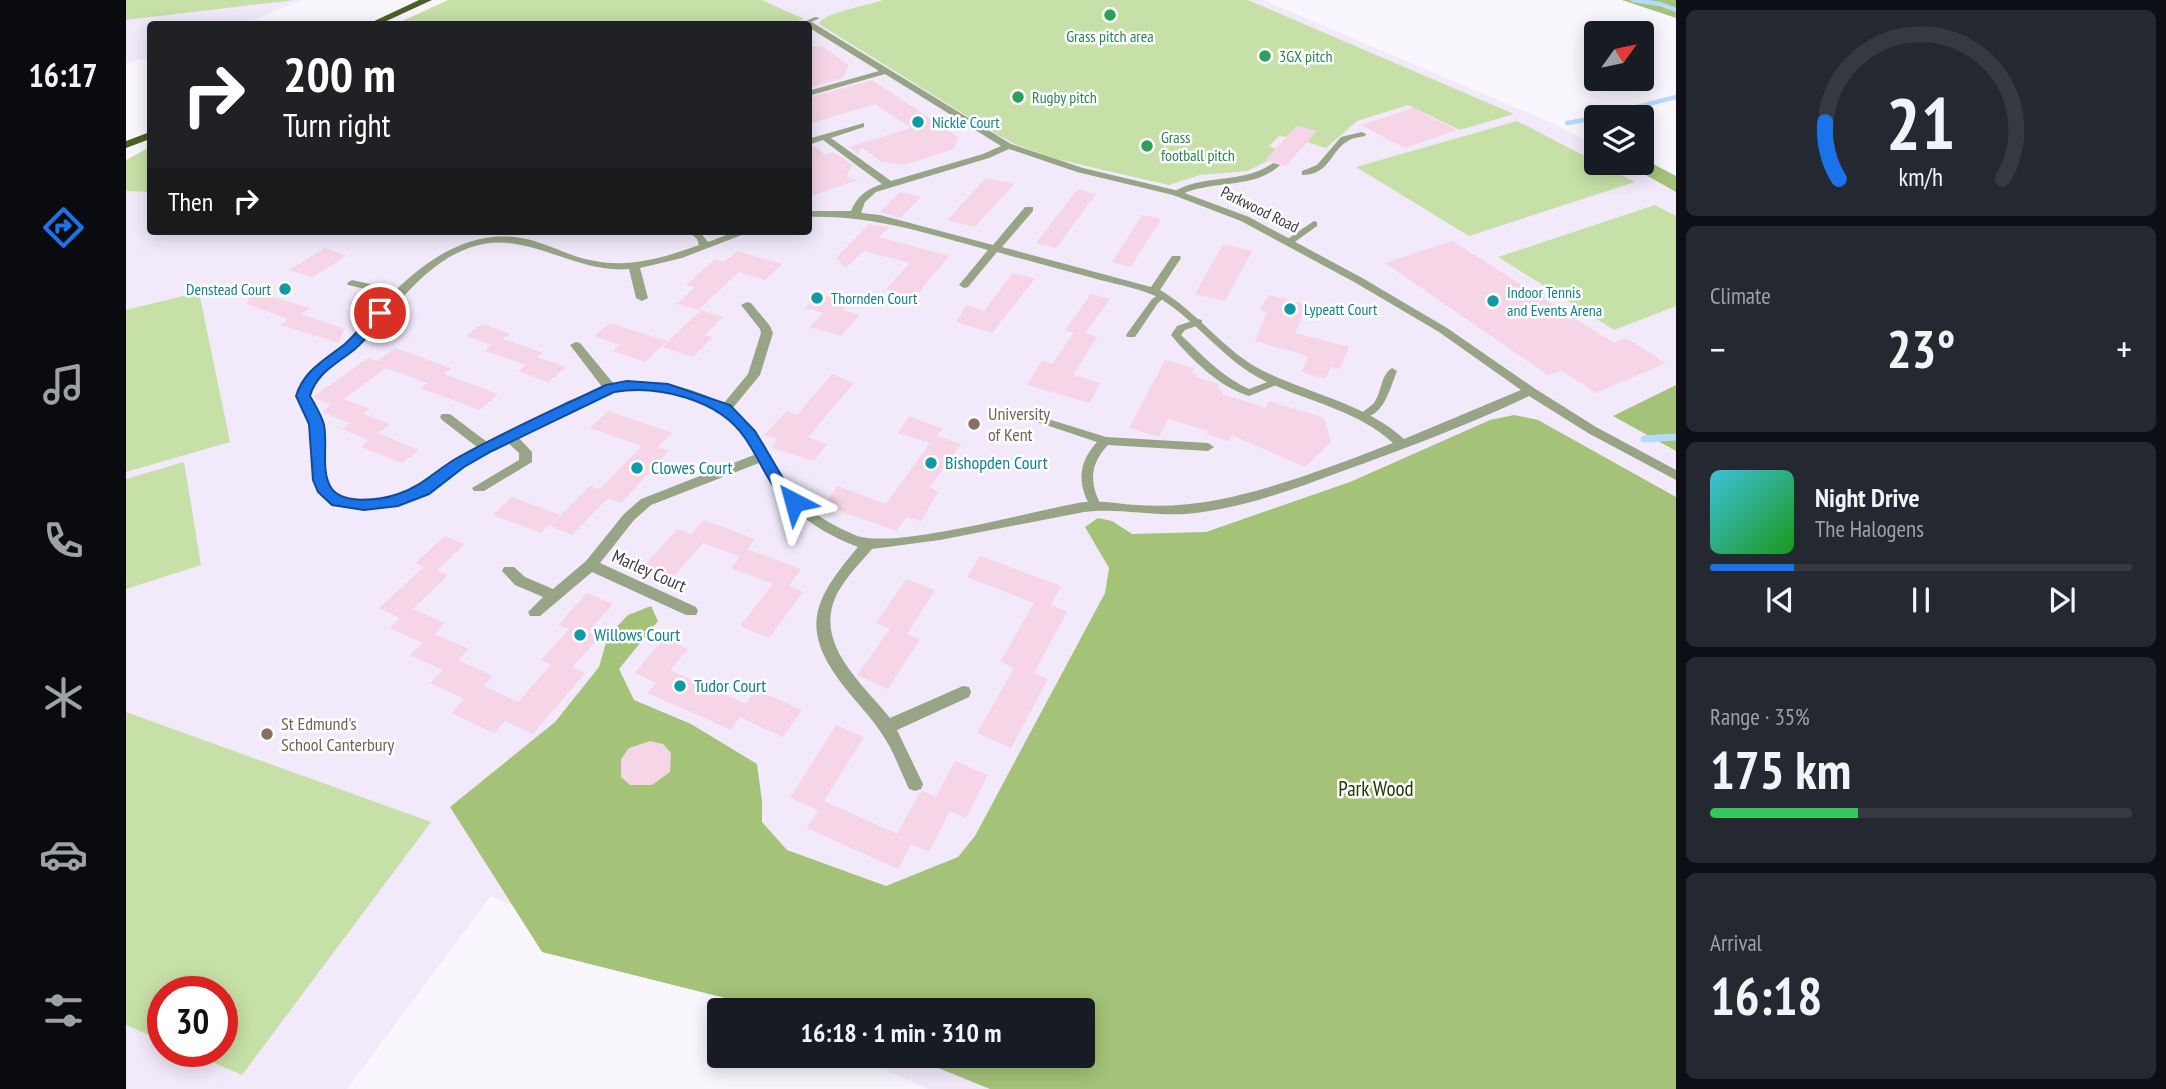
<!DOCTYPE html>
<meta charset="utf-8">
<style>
:root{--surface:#171b24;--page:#242831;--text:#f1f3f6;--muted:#9ea1a6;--line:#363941;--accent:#1a73e8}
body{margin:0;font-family:"PT Sans Narrow",sans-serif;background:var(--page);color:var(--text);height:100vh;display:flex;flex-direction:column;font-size:26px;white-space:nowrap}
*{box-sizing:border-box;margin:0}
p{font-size:23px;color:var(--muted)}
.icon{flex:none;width:38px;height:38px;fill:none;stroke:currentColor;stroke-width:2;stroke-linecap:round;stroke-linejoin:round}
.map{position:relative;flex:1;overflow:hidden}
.drawer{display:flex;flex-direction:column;gap:10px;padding:10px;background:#0d0f14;width:490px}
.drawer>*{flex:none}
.guide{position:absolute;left:21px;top:21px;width:665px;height:214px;border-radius:7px;box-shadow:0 4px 18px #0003;background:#202124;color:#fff;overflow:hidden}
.needle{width:46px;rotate:57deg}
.controls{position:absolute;left:1458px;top:21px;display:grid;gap:14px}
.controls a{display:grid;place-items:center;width:70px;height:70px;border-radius:7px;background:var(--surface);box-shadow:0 4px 18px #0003;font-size:35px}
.speed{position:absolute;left:21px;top:976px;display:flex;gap:14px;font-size:35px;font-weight:700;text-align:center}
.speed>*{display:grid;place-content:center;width:91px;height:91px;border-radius:50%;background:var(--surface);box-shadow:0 4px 18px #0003;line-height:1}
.speed .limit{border:10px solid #d22;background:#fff;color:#111}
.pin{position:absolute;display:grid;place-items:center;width:60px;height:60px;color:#fff;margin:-30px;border:4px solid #fff;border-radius:50%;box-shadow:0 2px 7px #0007}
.me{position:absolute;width:77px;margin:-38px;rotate:321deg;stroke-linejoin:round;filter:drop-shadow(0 0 5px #0008)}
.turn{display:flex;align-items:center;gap:24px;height:147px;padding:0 21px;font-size:32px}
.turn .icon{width:91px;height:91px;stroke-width:2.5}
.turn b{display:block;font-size:49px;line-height:60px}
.then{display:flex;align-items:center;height:66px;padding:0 21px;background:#0003;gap:14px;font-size:26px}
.big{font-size:52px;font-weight:800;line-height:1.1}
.drawer .card{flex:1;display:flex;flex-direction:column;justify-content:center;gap:10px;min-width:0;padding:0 24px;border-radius:10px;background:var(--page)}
.drawer .dial{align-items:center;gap:0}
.dial svg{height:182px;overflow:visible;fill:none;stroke:var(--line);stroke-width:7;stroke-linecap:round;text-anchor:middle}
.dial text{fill:var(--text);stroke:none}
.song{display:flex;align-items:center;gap:21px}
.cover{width:84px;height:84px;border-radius:10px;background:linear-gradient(135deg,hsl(190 70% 55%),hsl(120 70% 35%))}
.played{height:7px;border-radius:4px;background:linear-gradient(90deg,var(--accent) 20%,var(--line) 20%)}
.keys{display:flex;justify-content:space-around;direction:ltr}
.heat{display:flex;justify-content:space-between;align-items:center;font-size:38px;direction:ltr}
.charge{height:10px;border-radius:5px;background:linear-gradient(90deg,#34c759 35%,var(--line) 0)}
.trip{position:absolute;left:581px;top:998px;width:388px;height:70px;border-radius:7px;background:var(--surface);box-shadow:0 4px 18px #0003;font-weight:800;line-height:70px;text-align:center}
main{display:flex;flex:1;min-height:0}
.menu{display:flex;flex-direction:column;width:126px;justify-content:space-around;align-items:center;background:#090b0e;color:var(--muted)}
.menu .icon{width:49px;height:49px}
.menu .active{color:var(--accent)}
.menu b{font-size:32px;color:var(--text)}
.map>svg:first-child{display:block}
.built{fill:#f2eafb;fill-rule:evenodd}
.green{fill:#c7e0a7}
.forest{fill:#a4c278}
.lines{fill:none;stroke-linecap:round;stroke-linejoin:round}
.stream-far1{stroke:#b6d9fd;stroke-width:4.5}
.stream{stroke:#b6d9fd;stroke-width:7}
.building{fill:#f5d5e6}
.lane{fill:#97a586;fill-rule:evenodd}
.street{fill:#97a586;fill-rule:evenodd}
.primary{fill:#496127;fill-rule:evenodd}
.route{fill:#1a73e8;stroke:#114b97;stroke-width:2}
.leisure-dot{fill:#2e9e5b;stroke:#fff;stroke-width:2.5}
.culture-dot{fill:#0f9aa8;stroke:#fff;stroke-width:2.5}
.education-dot{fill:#8d6e63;stroke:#fff;stroke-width:2.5}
.labels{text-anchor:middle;stroke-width:5;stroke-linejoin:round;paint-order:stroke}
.far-leisure-label{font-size:16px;fill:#27864d;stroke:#fff;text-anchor:start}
.far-culture-label{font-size:16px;fill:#0d838f;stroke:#fff;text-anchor:start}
.far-street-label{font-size:16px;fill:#3c3a3e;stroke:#fff}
.education-label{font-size:18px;fill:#785e54;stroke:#fff;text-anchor:start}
.culture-label{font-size:18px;fill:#0d838f;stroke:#fff;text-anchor:start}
.street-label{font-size:18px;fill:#3c3a3e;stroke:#fff}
.near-park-label{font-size:21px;fill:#263800;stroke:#fff}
</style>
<main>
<nav class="menu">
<b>16:17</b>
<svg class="icon active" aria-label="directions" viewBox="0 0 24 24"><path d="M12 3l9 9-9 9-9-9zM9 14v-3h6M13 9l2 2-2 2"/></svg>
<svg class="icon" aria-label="music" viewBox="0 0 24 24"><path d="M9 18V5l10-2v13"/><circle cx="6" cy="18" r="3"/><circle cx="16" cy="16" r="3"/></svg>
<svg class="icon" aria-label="phone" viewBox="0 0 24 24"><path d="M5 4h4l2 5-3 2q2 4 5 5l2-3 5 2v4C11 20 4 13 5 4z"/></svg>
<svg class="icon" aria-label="climate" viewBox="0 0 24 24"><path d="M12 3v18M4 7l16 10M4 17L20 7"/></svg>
<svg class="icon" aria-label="car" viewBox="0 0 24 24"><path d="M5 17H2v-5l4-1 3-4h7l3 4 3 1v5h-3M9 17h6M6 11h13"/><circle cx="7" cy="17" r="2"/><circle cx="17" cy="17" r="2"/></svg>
<svg class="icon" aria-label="filters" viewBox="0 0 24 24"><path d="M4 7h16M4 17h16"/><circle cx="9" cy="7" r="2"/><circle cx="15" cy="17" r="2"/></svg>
</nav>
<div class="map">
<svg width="1550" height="1089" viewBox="0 0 1550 1089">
<rect width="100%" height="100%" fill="#f9f6fe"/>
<!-- built -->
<path class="built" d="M0 0H176L118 24H24V57L0 63Z
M433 0H1137L1426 123 1470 145V163H1507L1550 184V1089H802L727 1055H957V1010H626L365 896 221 1089H0V191L24 192V231H682V24H383ZM37 992H96V1052H37Z"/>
<!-- green -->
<path class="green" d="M0 0H169L0 20Z
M322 0H636L678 19 665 24H392L389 21 383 24H270Z
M757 0H1122L1388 114 1334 130 1282 105 1231 121 1200 148 1181 142 1190 131 1171 126 1160 137 1153 136 1143 146 1150 149 1142 161 1121 171 1074 175 1043 185 930 159 891 145 870 134 693 24C698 12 742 6 757 0Z
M1391 121 1509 182 1343 236 1230 167Z
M24 147V192L0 191V160Z
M1529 205 1550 216V306L1488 330 1372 257Z
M73 292 104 442 0 472V310Z
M58 462 75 565 0 589V479Z
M0 712 305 822 116 1075 62 1052H96V992H37V1041L0 1025Z"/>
<!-- forest -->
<path class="forest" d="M1496 0H1550V18Z
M1516 158 1550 176V192L1504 166 1506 163H1516Z
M1550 385V451L1487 416Z
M1388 415 1412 420 1550 497V1089H864L780 1055H957V1010H647L416 952 324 807 429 722 473 667 482 636 502 615 525 606 532 621 493 669 508 700 565 724 631 764 636 801V822L661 850 760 886 832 857 849 836 979 593 983 568 959 527 972 518 986 521 1006 534 1080 532 1224 482 1364 420Z"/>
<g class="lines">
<!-- stream-far1 -->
<path class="stream-far1" d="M1507 0 1534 4 1550 10
M1473 117 1550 97
M1441 123 1470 118"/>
<!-- stream -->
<path class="stream" d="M1518 439 1550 437"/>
</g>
<!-- building -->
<path class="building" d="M682 46 697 47 723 65 717 78 682 88Z
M746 80 832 137 828 149 778 165 756 162 736 147 732 154 723 147 785 128 749 104 682 124V98Z
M1287 108 1331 130 1279 148 1235 125Z
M1171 126 1191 131 1160 166 1139 160Z
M688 146 699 155 708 152 726 165 720 177 732 180 682 197V147Z
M860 178 888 184 849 227 821 220Z
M952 189 970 194 930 248 910 243Z
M774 192 795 197 774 218 754 212Z
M1016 215 1035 219 1005 267 986 262Z
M743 224 763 227 753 237 823 256 789 297 760 289 784 263 738 251 720 268 710 258Z
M1326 241 1488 343 1500 338 1540 363 1470 393 1436 371 1422 375 1259 263Z
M1097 244 1126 251 1099 301 1069 294Z
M199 248 221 256 186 277 163 270Z
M611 251 656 264 639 280 613 272 572 310 551 304 569 287 560 285 589 259 598 262Z
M887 273 909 279 866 333 830 322 841 305 858 311Z
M125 291 184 308 175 314 218 329 213 343 155 325 162 319 121 304Z
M693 294 724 303 717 310 734 315 715 336 684 327 697 313 679 308Z
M965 294 984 299 959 333 971 337 947 375 974 383 964 403 901 385 916 361 926 364 948 333 939 330Z
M1143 295 1181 305 1169 333 1223 347 1214 369 1205 367 1199 379 1176 372 1182 356 1129 341 1141 312 1133 310Z
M575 310 597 317 579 335 587 337 567 357 536 347Z
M484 323 541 341 519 362 487 351 494 345 468 336Z
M356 324 384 334 377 339 417 353 411 357 440 367 422 382 392 371 400 365 359 351 365 345 340 336Z
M269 348 325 368 318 374 372 394 354 410 294 388 301 383 260 368 218 399 244 409 237 414 264 424 243 440 216 429 224 423 196 412 205 405 187 397 242 358 251 361Z
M1039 360 1068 368 1066 373 1070 374 1069 377 1093 384 1091 389 1097 391 1096 394 1140 408 1143 401 1198 418 1205 442 1179 467 1106 435 1103 441 1081 435 1083 431 1042 419 1033 437 1003 428Z
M706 374 728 383 682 437 701 444 688 461 646 448 651 439 638 435 661 411 671 415Z
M482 411 546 433 532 447 543 451 495 503 482 498 446 535 424 526 464 486 474 489 516 446 464 428Z
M783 416 817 429 811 436 835 444 804 487 812 492 795 521 781 517 770 531 698 505 712 486 760 504 804 443 772 433Z
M252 433 293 450 276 463 235 447Z
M386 497 434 515 415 533 367 515Z
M578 520 629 539 621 549 675 569 663 586 677 592 643 638 614 626 647 584 605 568 614 557 577 543 541 584 512 573 551 529 565 534Z
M319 536 339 544 311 570 322 575 287 609 319 623 309 634 343 649 332 660 367 676 358 686 392 702 425 665 415 660 443 629 432 625 461 593 487 604 462 632 474 637 446 667 459 673 407 734 379 721 368 733 325 713 338 699 304 683 317 670 284 655 297 643 264 628 274 618 253 608 298 567 289 563Z
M854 556 935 586 925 605 941 612 908 673 922 679 885 748 851 733 888 668 874 662 908 603 841 577Z
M780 579 809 590 781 634 794 639 762 689 731 675 764 629 750 623Z
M538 638 562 649 544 670 620 704 630 690 676 710 657 737 614 717 605 730 522 693 530 683 509 673Z
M710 725 738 737 698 801 771 834 794 792 797 791 810 797 829 761 862 775 840 818 824 811 803 852 785 844 772 869 681 828 692 810 664 798Z
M524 741 537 744 545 753 544 772 526 785H504L495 777V759L503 748Z"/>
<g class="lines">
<!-- lane -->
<path class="lane" d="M689 17 694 18 681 24H673Z
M1236 132 1240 134 1239 136C1234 137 1226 138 1222 141 1204 151 1204 175 1176 175V171L1191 165 1215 137Z
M1147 163 1154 165C1133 185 1103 182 1076 188 1067 189 1059 193 1050 196L1046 193C1075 173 1117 185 1147 163Z
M1188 221 1191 222V226L1166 244H1160V240Z
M1036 292 1039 293V297L1032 303 1009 337H1001L1000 335 1026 299Z
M1072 319 1076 320V324L1059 330 1055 335C1076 355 1096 377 1123 389L1149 379 1153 380 1154 382 1153 384 1123 396C1093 387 1065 359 1045 335L1051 326Z
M1266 368 1271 371C1264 388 1257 420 1234 417L1233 415C1237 411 1243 408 1247 404 1256 394 1254 375 1266 368Z
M906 414 980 437 1082 443 1088 447 1082 451 982 445C964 464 963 482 975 505L969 509 965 508C951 483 952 463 971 442L902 419 901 417 902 415Z"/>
<!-- street -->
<path class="street" d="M678 21H684L885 144 957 168 1053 191 1123 217 1238 279 1321 328 1408 388 1470 427 1550 470V480L1462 433 1403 396C1342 425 1278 449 1214 472 1168 489 1120 507 1070 513 1031 518 995 507 958 512L814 540 746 549C734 563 721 576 712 592 685 642 736 683 764 718L837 686 843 687 845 692 843 697 771 730 797 784 795 789 789 791 783 789C774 770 767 749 754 731 744 716 731 703 720 689 672 629 687 600 732 547 688 530 654 505 633 463L525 505 508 520 474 563 570 607 572 611 570 615H560L466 572 414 616H404L402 612 417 597 389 585 376 571 378 567H388L399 577 427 589 460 561 498 514 515 499 628 455C624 445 619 435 611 427 584 398 529 381 490 391 456 401 422 420 391 436L406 452V462L358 491H348L346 488 393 460V453L381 442C364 451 347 460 330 471 294 496 269 515 223 507 192 502 187 479 186 452 186 443 186 433 183 425 179 411 166 400 174 385 185 363 211 351 229 335 242 323 253 308 265 295L222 285 221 283 226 280 270 290C308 253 354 225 408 241 429 247 448 258 469 261 504 268 540 257 573 245L571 239 562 231H573L582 242 611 231H626L556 258 514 268 522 298 516 301 510 298 503 269C449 274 401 230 349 246 299 261 273 306 237 339 221 354 196 366 186 385 179 400 191 411 196 424 198 431 198 438 199 445 199 458 197 476 205 487 210 494 219 497 228 498 277 507 312 469 351 447L316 420 314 417 316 414H324L361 442 442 401 477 388 444 345 450 342 454 343 488 384C524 377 565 386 597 404L622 374 635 333 634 329 615 305 621 302 625 303 644 326 647 333 634 375 606 409C630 427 638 453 654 478 671 504 700 523 729 535 768 551 910 509 959 502 977 500 993 504 1011 505 1038 507 1064 505 1091 500 1151 488 1210 465 1267 443 1231 410 1182 402 1139 381 1098 361 1073 323 1035 299 1017 289 994 285 974 280 940 271 906 262 871 252L842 287 838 288 833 285 862 250C802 234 746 215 682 217V211H725C731 196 741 189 756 184L697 140 682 145V139L738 123V127L705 138 765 181 857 154 875 146 759 74 682 96V91L753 71 682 27V24H678ZM883 149 951 172 1047 195 1115 221 1230 283 1313 332 1395 390 1278 439C1236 401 1179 394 1130 367 1094 346 1070 311 1034 290L1055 258 1054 256H1046L1025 287 876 247 907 211V207H899L867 245 754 215 735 213 739 202 750 192 863 158Z"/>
<!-- primary -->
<path class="primary" d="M293 0H306L254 24H242Z
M24 132V139L0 148V141Z"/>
</g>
<!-- route -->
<path class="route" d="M254 309 259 311V316C249 327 240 340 229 349 211 364 191 372 184 396 189 405 196 416 198 425 202 444 194 473 206 489 218 505 255 500 272 494 295 487 310 470 331 458 379 431 430 409 480 385L501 381 542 384 604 405 629 431 661 485 676 502 674 506H663C643 486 635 461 619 438 593 399 532 385 488 392L366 451 338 467 303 494 272 506 238 510 206 505 192 492 187 480 183 424 170 396C178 370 199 360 219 344 230 334 240 321 250 311Z"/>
<!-- markers -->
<g class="leisure-dot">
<circle cx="984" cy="15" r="7"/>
<circle cx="1139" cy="56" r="7"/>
<circle cx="892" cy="97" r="7"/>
<circle cx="1021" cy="146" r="7"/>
</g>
<g class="culture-dot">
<circle cx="792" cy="122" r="7"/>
<circle cx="159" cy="289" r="7"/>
<circle cx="691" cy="298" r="7"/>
<circle cx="1367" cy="301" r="7"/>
<circle cx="1164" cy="309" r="7"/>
<circle cx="805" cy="463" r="7"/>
<circle cx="511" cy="468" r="7"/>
<circle cx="454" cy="635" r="7"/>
<circle cx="554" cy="686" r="7"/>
</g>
<g class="education-dot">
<circle cx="848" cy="424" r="7"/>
<circle cx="141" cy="734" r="7"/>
</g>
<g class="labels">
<!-- far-leisure labels -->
<g class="far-leisure-label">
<text x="984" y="42" text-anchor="middle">Grass pitch area</text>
<text x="1153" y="62">3GX pitch</text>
<text x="906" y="103">Rugby pitch</text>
<text x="1035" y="143">Grass<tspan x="1035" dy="18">football pitch</tspan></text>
</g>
<!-- far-culture labels -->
<g class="far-culture-label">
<text x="806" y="128">Nickle Court</text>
<text x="145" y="295" text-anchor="end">Denstead Court</text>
<text x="1381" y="298">Indoor Tennis<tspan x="1381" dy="18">and Events Arena</tspan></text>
<text x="705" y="304">Thornden Court</text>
<text x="1178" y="315">Lypeatt Court</text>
</g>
<!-- far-street labels -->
<g class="far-street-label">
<text transform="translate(1134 209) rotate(26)" y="6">Parkwood Road</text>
</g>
<!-- education labels -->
<g class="education-label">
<text x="862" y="420">University<tspan x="862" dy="21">of Kent</tspan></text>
<text x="155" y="730">St Edmund's<tspan x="155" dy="21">School Canterbury</tspan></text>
</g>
<!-- culture labels -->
<g class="culture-label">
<text x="819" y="469">Bishopden Court</text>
<text x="525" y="474">Clowes Court</text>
<text x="468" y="641">Willows Court</text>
<text x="568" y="692">Tudor Court</text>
</g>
<!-- street labels -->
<g class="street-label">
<text transform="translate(523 571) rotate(24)" y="6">Marley Court</text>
</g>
<!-- near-park labels -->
<g class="near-park-label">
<text x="1250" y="796">Park Wood</text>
</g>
</g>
</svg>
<div class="controls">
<a><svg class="needle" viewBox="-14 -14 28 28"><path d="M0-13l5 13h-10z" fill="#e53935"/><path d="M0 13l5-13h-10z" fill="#9ea1a6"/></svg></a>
<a><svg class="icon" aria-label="layers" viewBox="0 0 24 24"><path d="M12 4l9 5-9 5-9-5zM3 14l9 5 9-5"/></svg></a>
</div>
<div class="speed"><div class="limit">30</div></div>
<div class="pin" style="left:254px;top:313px;background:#d93025"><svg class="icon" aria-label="arrive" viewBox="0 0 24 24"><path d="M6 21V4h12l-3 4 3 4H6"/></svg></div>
<svg class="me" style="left:668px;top:502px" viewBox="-20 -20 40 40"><path d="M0-17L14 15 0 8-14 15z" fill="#1a73e8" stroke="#fff" stroke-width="4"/></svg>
<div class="trip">16:18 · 1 min · 310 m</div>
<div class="guide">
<div class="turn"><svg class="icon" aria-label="right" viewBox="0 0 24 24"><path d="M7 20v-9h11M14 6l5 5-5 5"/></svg><div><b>200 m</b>Turn right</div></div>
<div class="then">Then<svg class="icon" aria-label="right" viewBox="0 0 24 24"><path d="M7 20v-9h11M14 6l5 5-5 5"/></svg></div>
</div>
</div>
<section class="drawer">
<div class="card dial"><svg viewBox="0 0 100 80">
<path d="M14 69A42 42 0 1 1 86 69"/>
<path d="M14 69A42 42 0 0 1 8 44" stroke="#1a73e8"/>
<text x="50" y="56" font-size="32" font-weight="700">21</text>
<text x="50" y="72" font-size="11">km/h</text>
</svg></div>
<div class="card"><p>Climate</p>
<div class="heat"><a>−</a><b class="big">23°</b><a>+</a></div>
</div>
<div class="card">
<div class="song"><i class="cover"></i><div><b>Night Drive</b><p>The Halogens</p></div></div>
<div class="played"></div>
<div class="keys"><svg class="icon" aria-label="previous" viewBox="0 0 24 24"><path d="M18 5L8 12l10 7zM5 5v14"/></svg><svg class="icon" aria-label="pause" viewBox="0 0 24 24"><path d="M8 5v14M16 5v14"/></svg><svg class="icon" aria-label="next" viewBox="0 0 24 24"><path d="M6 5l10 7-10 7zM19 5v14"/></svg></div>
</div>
<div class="card"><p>Range · 35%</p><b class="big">175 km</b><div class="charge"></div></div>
<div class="card"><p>Arrival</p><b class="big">16:18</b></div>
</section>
</main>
